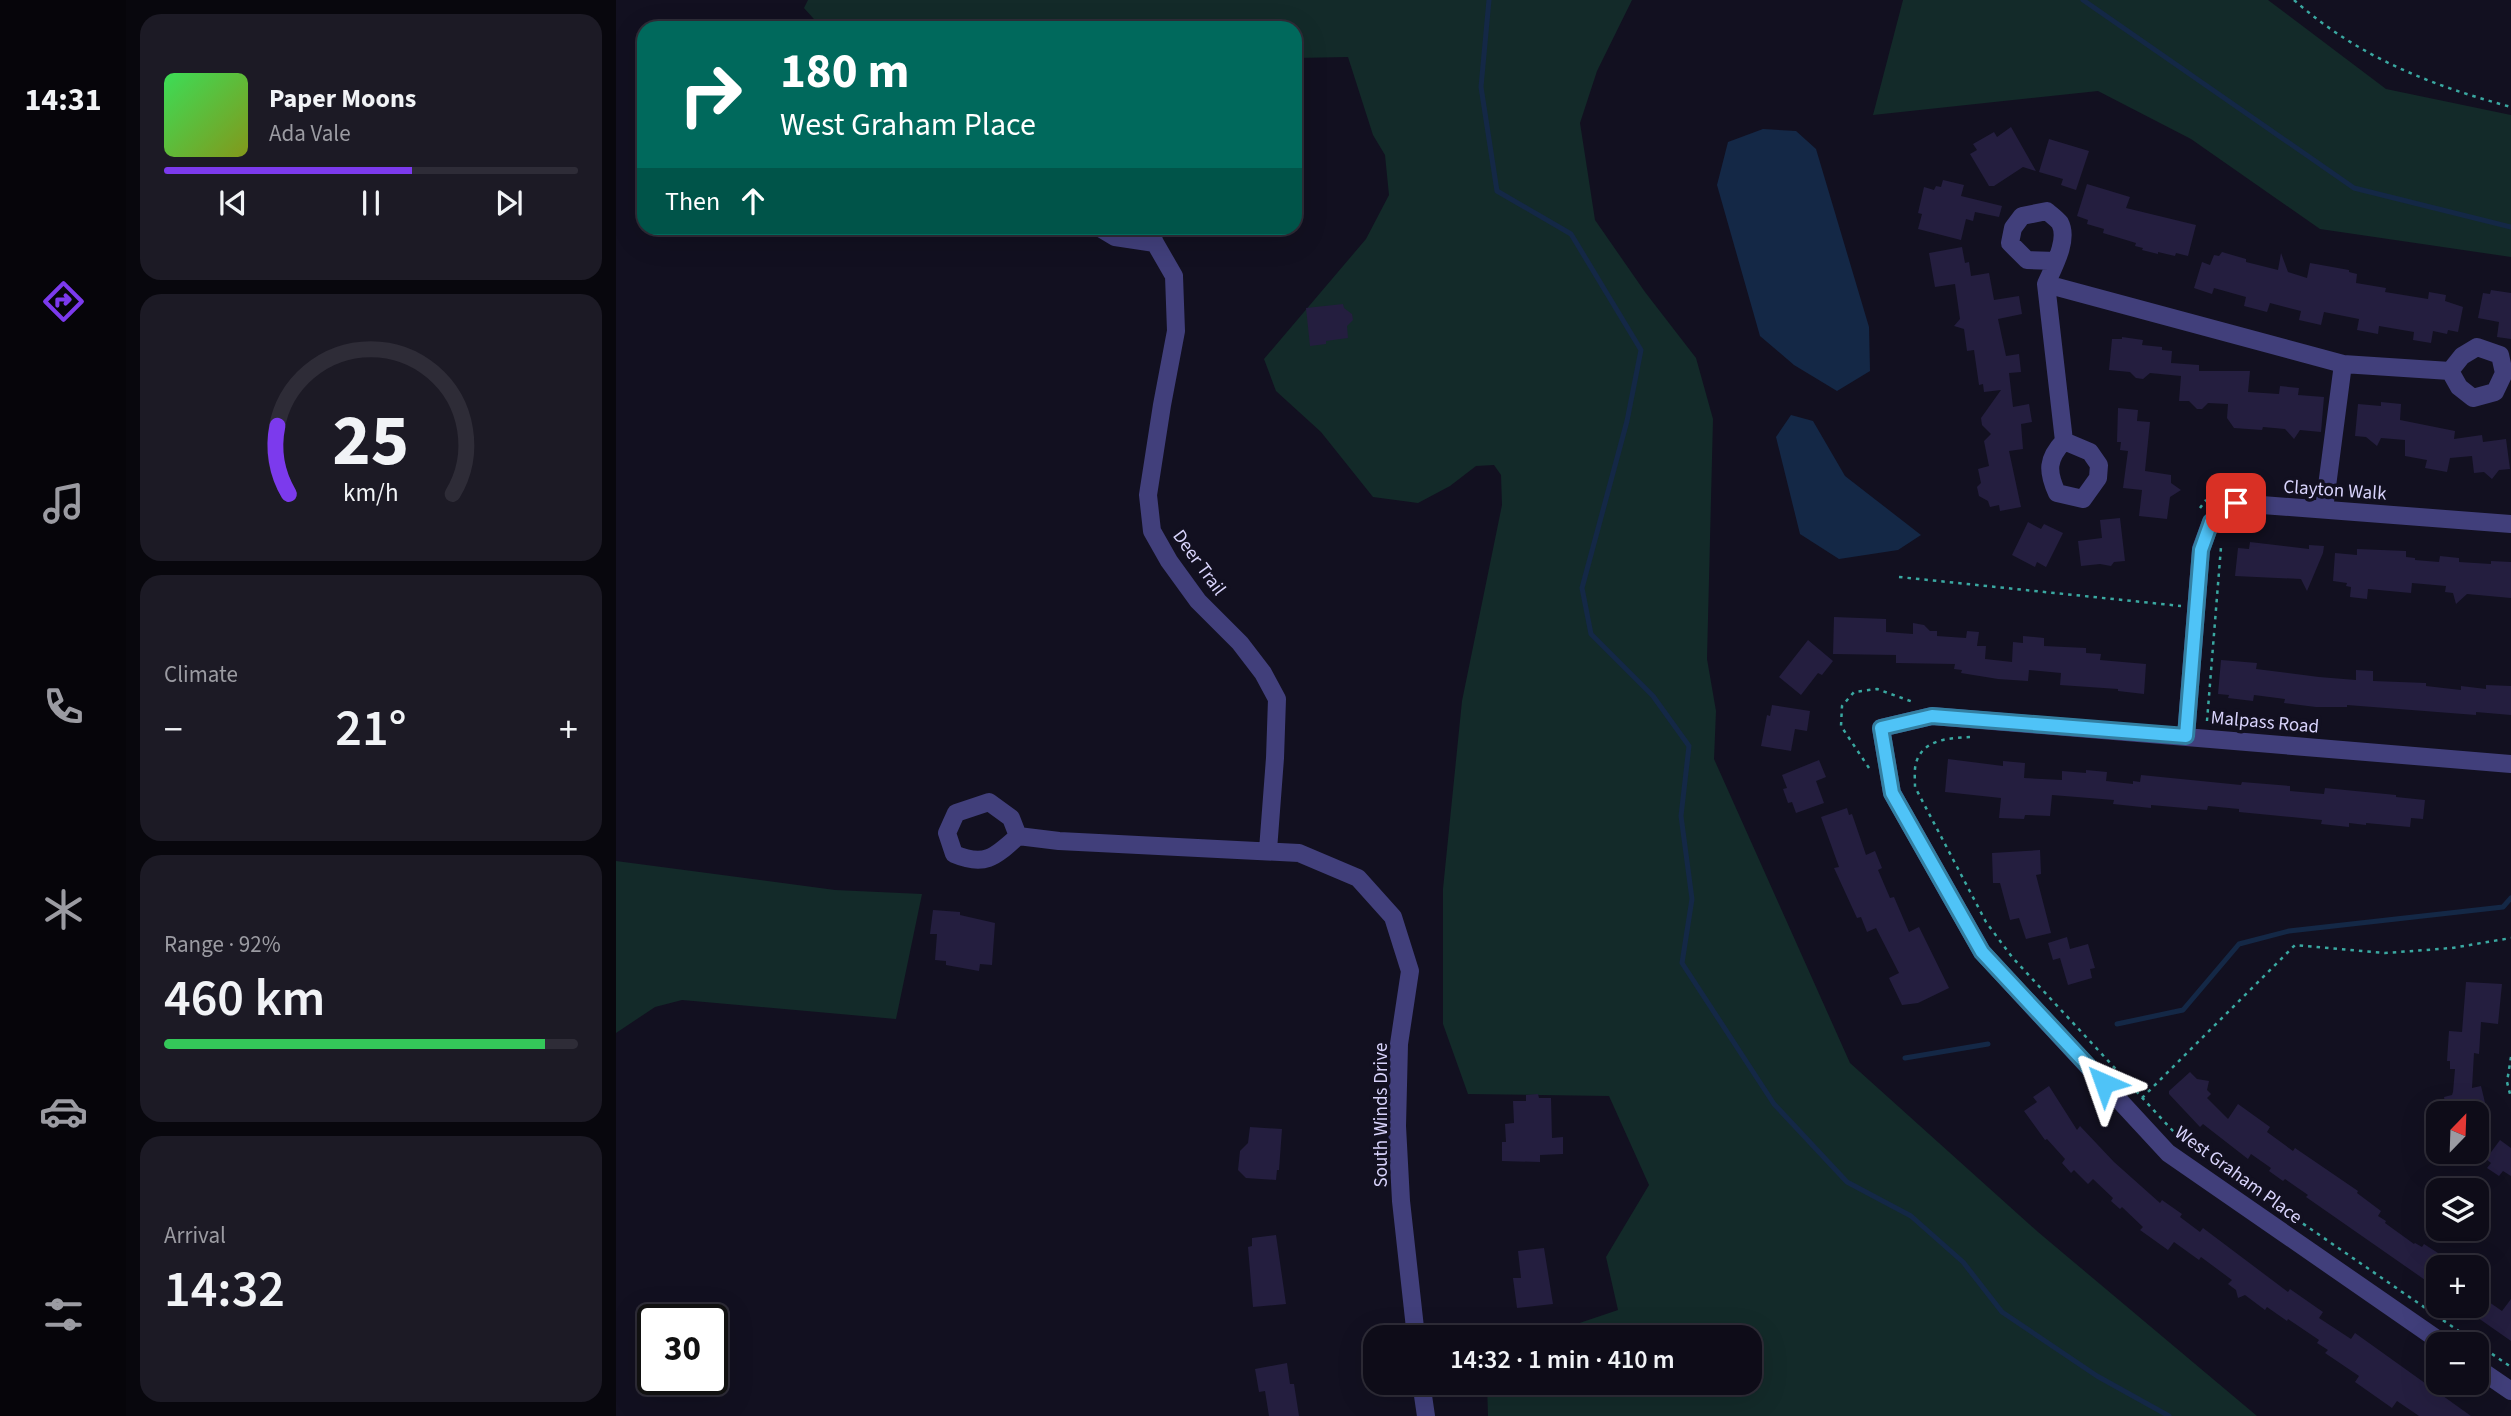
<!DOCTYPE html>
<meta charset="utf-8">
<style>
:root{--surface:#0e0c18;--page:#1c1a25;--text:#f1f3f6;--muted:#9b9ba2;--line:#2e2c37;--accent:#7c3aed}
body{margin:0;font-family:"Source Sans 3",sans-serif;background:var(--page);color:var(--text);height:100vh;display:flex;flex-direction:column;font-size:26px;white-space:nowrap}
*{box-sizing:border-box;margin:0}
p{font-size:23px;color:var(--muted)}
.icon{flex:none;width:38px;height:38px;fill:none;stroke:currentColor;stroke-width:2;stroke-linecap:round;stroke-linejoin:round}
.map{position:relative;flex:1;overflow:hidden}
.panel{display:flex;flex-direction:column;gap:14px;padding:14px;background:#08070d;width:490px}
.panel>*{flex:none}
.hud{position:absolute;left:21px;top:21px;width:665px;height:214px;border-radius:21px;box-shadow:0 7px 28px #0002,0 0 0 2px var(--line);background:#00695c;color:#fff;overflow:hidden}
.needle{width:46px;rotate:23deg}
.fabs{position:absolute;left:1810px;top:1101px;display:grid;gap:14px}
.fabs a{display:grid;place-items:center;width:63px;height:63px;border-radius:14px;background:var(--surface);box-shadow:0 7px 28px #0002,0 0 0 2px var(--line);font-size:35px}
.speed{position:absolute;left:21px;top:1304px;display:flex;gap:14px;font-size:35px;font-weight:700;text-align:center}
.speed>*{display:grid;place-content:center;width:91px;height:91px;border-radius:50%;background:var(--surface);box-shadow:0 7px 28px #0002,0 0 0 2px var(--line);line-height:1}
.speed .limit{border:4px solid #111;border-radius:10px;background:#fff;color:#111}
.pin{position:absolute;display:grid;place-items:center;width:60px;height:60px;color:#fff;margin:-30px;border-radius:14px;box-shadow:0 4px 10px #0006}
.me{position:absolute;width:77px;margin:-38px;rotate:317deg;stroke-linejoin:round;filter:drop-shadow(0 0 5px #0008)}
.turn{display:flex;align-items:center;gap:24px;height:147px;padding:0 28px;font-size:32px}
.turn .icon{width:91px;height:91px;stroke-width:2.5}
.turn b{display:block;font-size:49px;line-height:60px}
.then{display:flex;align-items:center;height:66px;padding:0 28px;background:#0003;gap:14px;font-size:26px}
.big{font-size:52px;font-weight:600;line-height:1.1}
.panel .card{flex:1;display:flex;flex-direction:column;justify-content:center;gap:10px;min-width:0;padding:0 24px;border-radius:21px;background:var(--page)}
.panel .dial{align-items:center;gap:0}
.dial svg{height:182px;overflow:visible;fill:none;stroke:var(--line);stroke-width:7;stroke-linecap:round;text-anchor:middle}
.dial text{fill:var(--text);stroke:none}
.song{display:flex;align-items:center;gap:21px}
.cover{width:84px;height:84px;border-radius:10px;background:linear-gradient(135deg,hsl(130 70% 55%),hsl(70 70% 35%))}
.played{height:7px;border-radius:4px;background:linear-gradient(90deg,var(--accent) 60%,var(--line) 60%)}
.keys{display:flex;justify-content:space-around;direction:ltr}
.heat{display:flex;justify-content:space-between;align-items:center;font-size:38px;direction:ltr}
.charge{height:10px;border-radius:5px;background:linear-gradient(90deg,#34c759 92%,var(--line) 0)}
.trip{position:absolute;left:747px;top:1325px;width:399px;height:70px;border-radius:21px;background:var(--surface);box-shadow:0 7px 28px #0002,0 0 0 2px var(--line);font-weight:600;line-height:70px;text-align:center}
main{display:flex;flex:1;min-height:0}
.tabs{display:flex;flex-direction:column;width:126px;justify-content:space-around;align-items:center;background:#06050a;color:var(--muted)}
.tabs .icon{width:49px;height:49px}
.tabs .active{color:var(--accent)}
.tabs b{font-size:32px;color:var(--text)}
.map>svg:first-child{display:block}
.green{fill:#132a29}
.water{fill:#142846}
.lines{fill:none;stroke-linecap:round;stroke-linejoin:round}
.stream{stroke:#142846;stroke-width:5}
.building{fill:#241e3f}
.path{stroke:#3aa8a1;stroke-width:2.5;stroke-dasharray:3.5 5;stroke-linecap:butt}
.minor{stroke:#413f7b;stroke-width:18}
.route-casing{stroke:#337fa1;stroke-width:18}
.route{stroke:#4fc3f7;stroke-width:12}
.labels{text-anchor:middle;stroke-width:7;stroke-linejoin:round;paint-order:stroke}
.street-label{font-size:19px;fill:#d8d3fb;stroke:#121020}
</style>
<main>
<nav class="tabs">
<b>14:31</b>
<svg class="icon active" aria-label="directions" viewBox="0 0 24 24"><path d="M12 3l9 9-9 9-9-9zM9 14v-3h6M13 9l2 2-2 2"/></svg>
<svg class="icon" aria-label="music" viewBox="0 0 24 24"><path d="M9 18V5l10-2v13"/><circle cx="6" cy="18" r="3"/><circle cx="16" cy="16" r="3"/></svg>
<svg class="icon" aria-label="phone" viewBox="0 0 24 24"><path d="M5 4h4l2 5-3 2q2 4 5 5l2-3 5 2v4C11 20 4 13 5 4z"/></svg>
<svg class="icon" aria-label="climate" viewBox="0 0 24 24"><path d="M12 3v18M4 7l16 10M4 17L20 7"/></svg>
<svg class="icon" aria-label="car" viewBox="0 0 24 24"><path d="M5 17H2v-5l4-1 3-4h7l3 4 3 1v5h-3M9 17h6M6 11h13"/><circle cx="7" cy="17" r="2"/><circle cx="17" cy="17" r="2"/></svg>
<svg class="icon" aria-label="filters" viewBox="0 0 24 24"><path d="M4 7h16M4 17h16"/><circle cx="9" cy="7" r="2"/><circle cx="15" cy="17" r="2"/></svg>
</nav>
<section class="panel">
<div class="card">
<div class="song"><i class="cover"></i><div><b>Paper Moons</b><p>Ada Vale</p></div></div>
<div class="played"></div>
<div class="keys"><svg class="icon" aria-label="previous" viewBox="0 0 24 24"><path d="M18 5L8 12l10 7zM5 5v14"/></svg><svg class="icon" aria-label="pause" viewBox="0 0 24 24"><path d="M8 5v14M16 5v14"/></svg><svg class="icon" aria-label="next" viewBox="0 0 24 24"><path d="M6 5l10 7-10 7zM19 5v14"/></svg></div>
</div>
<div class="card dial"><svg viewBox="0 0 100 80">
<path d="M14 69A42 42 0 1 1 86 69"/>
<path d="M14 69A42 42 0 0 1 9 39" stroke="#7c3aed"/>
<text x="50" y="56" font-size="32" font-weight="700">25</text>
<text x="50" y="72" font-size="11">km/h</text>
</svg></div>
<div class="card"><p>Climate</p>
<div class="heat"><a>−</a><b class="big">21°</b><a>+</a></div>
</div>
<div class="card"><p>Range · 92%</p><b class="big">460 km</b><div class="charge"></div></div>
<div class="card"><p>Arrival</p><b class="big">14:32</b></div>
</section>
<div class="map">
<svg width="1895" height="1416" viewBox="0 0 1895 1416">
<rect width="100%" height="100%" fill="#121020"/>
<!-- green -->
<path class="green" d="M192 0H1016L981 71 964 123 979 220 1029 292 1080 358 1097 419 1091 659 1100 711 1098 759 1234 1063 1422 1232 1641 1416H872L871 1383 1134 1382V1337H922L1002 1310 990 1257 1033 1185 993 1096 852 1094 827 1024V889L846 701 886 505 885 475 878 465 860 466 834 486 802 503 757 497 705 432 660 391 648 359 750 239 773 195 769 155 757 135 732 57 679 58V28H206L188 8Z
M1287 0H1652L1770 89 1895 115V257L1704 229 1575 139 1482 91 1257 115Z
M0 861 219 890 306 894 280 1019 66 1000 39 1007 0 1033Z"/>
<!-- water -->
<path class="water" d="M1147 129 1180 131 1200 149 1253 327 1254 371 1221 391 1178 365 1144 336 1101 185 1112 142Z
M1175 415 1197 421 1229 476 1305 535 1282 550 1223 559 1184 534 1160 437Z"/>
<g class="lines">
<!-- stream -->
<path class="stream" d="M873 0 865 87 881 191 955 234 1025 350 1011 421 966 588 975 634 1037 696 1073 746 1065 816 1076 899 1066 963 1158 1104 1231 1182 1295 1216 1347 1262 1386 1312 1481 1376 1553 1416
M1467 0 1738 188 1895 227
M1501 1024 1567 1010 1623 944 1673 931 1887 907 1895 898
M1289 1058 1372 1044"/>
</g>
<!-- building -->
<path class="building" d="M1395 127 1420 171 1407 167 1378 186H1373L1354 154 1361 150 1357 144 1378 132 1381 137Z
M1433 139 1473 151 1460 190 1445 185 1447 179 1423 172Z
M1327 180 1348 185 1345 196 1386 206 1383 217 1359 212 1357 221 1350 219 1345 240 1302 229 1306 214 1302 213 1308 187 1318 190 1320 186 1325 187Z
M1471 184 1514 197 1510 208 1580 225 1572 256 1560 253 1559 256 1542 252V254L1526 250 1527 248 1519 246 1520 243 1487 233 1488 229 1471 224 1472 220 1461 216Z
M1346 247 1349 263 1353 262 1355 276 1373 273 1378 300 1403 296 1406 314 1382 319 1390 356 1403 354 1405 372 1393 373 1397 407 1413 404 1416 422 1405 424 1407 449 1393 451 1405 507 1384 511 1383 505 1374 507 1372 501 1363 496 1361 487 1365 483 1362 469 1373 466 1368 441 1375 434 1366 425 1365 418 1385 390 1368 392 1367 384 1363 385 1358 350 1351 351 1348 329 1338 326 1344 319 1339 284 1319 287 1313 253Z
M1606 252 1630 259V262L1662 270 1665 253 1672 272 1691 278 1694 263 1733 270V272L1741 274 1740 283 1770 288 1769 292 1812 299 1813 292 1830 295 1829 301 1847 307 1842 332 1832 330 1831 334 1817 331 1815 343 1797 340 1798 332 1763 326 1762 334 1741 330 1743 319 1708 312 1705 325 1683 320 1685 311 1654 303 1651 312 1628 306 1630 297 1598 288 1596 294 1578 288 1586 262 1594 265 1598 255 1603 256Z
M1875 290 1895 293V339L1881 337 1883 322 1862 318 1867 293 1874 294Z
M727 304 728 308 736 314 737 320 731 326 732 338 710 341V344L694 346 690 308Z
M1506 337 1527 340 1526 345 1546 347V350L1556 351 1555 363 1583 365V371H1634L1632 392 1663 394 1664 386 1683 388 1682 395 1708 397 1705 432 1684 430 1678 439 1669 429 1647 427 1646 430 1618 428 1611 418 1612 404 1592 403 1586 409H1581L1573 401H1563L1565 376 1534 373 1527 379 1520 378 1514 372 1493 370 1496 339H1506Z
M1765 402 1785 404 1784 420 1839 431 1838 439 1866 435 1867 442 1890 439 1894 469 1883 470 1876 479 1868 472 1858 473 1856 456 1834 458 1831 472 1809 468 1811 460 1789 456V440L1765 438 1761 446 1750 437 1739 436 1742 404 1765 406Z
M1502 408 1522 410 1521 421 1534 422 1529 471 1555 475V483L1565 490 1554 497 1551 519 1523 516 1526 490 1507 488 1512 451 1504 450 1505 442H1501Z
M1504 518 1509 561 1498 562 1495 566 1484 564 1465 566 1462 541 1486 538 1484 520Z
M1412 522 1425 529 1428 524 1447 533 1430 567 1421 562 1419 567 1396 555Z
M1634 542 1693 549V545L1708 546 1707 553 1691 591 1685 579 1619 576 1622 548 1633 549Z
M1741 549 1790 551V557L1799 558V560L1823 562 1824 556 1843 558V562L1875 564V561L1895 562V598L1851 594 1840 604 1837 593 1829 592 1830 586 1796 583 1795 593 1752 589 1751 599 1734 597 1735 587 1730 586 1731 583 1717 581 1719 553 1741 555Z
M1218 617 1270 619V632L1297 634V623L1308 625 1314 631H1321V636L1350 638 1351 631 1363 632 1361 646H1370L1369 659 1396 662 1397 642 1407 643V636L1428 638V646L1470 648V653L1485 654 1484 660 1530 664 1528 694 1502 691V689L1444 685 1445 673 1413 670 1412 681 1382 679 1345 673 1346 670 1338 669 1339 664 1280 663V655L1217 654Z
M1192 640 1217 661 1206 675 1202 673 1185 695 1163 677Z
M1605 660 1641 663 1640 669 1703 677 1740 680V670L1757 671V681L1810 683V686L1845 690V686L1870 689V685L1895 686V715L1860 712V715L1731 705V707H1700L1668 703 1669 699 1638 695 1637 701 1612 698 1613 695 1602 694Z
M1156 705 1194 711 1191 731 1179 729 1175 751 1145 746 1151 715 1154 716Z
M1332 759 1387 766V761L1409 763 1408 778 1446 780V771L1470 773V770L1491 772 1490 781 1517 784V781L1524 782 1525 775 1625 785 1626 782 1674 786V791L1708 794 1709 788 1780 795V797L1809 800 1807 819 1795 818 1794 827 1750 823V825L1733 823V827L1705 824 1706 820 1623 812V809L1592 806 1591 810 1535 805V808L1497 804 1498 800 1436 795 1434 816 1409 815 1408 819 1383 818 1385 798 1329 792Z
M1203 760 1210 777 1200 781 1208 803 1180 813 1176 802 1172 803 1167 789 1171 788 1166 775Z
M1231 808 1233 815 1236 814 1250 855 1259 851 1266 868 1262 870 1274 898 1278 897 1293 932 1303 927 1333 988 1302 1003 1286 1005 1273 978 1283 973 1260 928 1251 932 1245 917 1241 918 1218 868 1223 867 1205 817Z
M1424 850 1425 874 1420 875 1435 933 1410 939 1403 918 1394 920 1384 883H1377L1376 853Z
M317 910 344 912V915L379 923 376 965 364 964 363 971 330 965V961L319 960 321 934H314Z
M1451 937 1454 949 1472 944 1479 968 1474 969 1476 978 1452 985 1444 958 1437 960 1432 943Z
M1850 982 1886 984 1882 1024 1865 1022 1863 1054 1858 1053 1856 1088 1865 1086 1870 1107 1859 1109 1860 1113H1831L1828 1097 1836 1095 1837 1092 1839 1069H1834V1061H1831L1833 1031 1846 1032Z
M1574 1072 1581 1079 1593 1081 1591 1090 1595 1094 1591 1098 1612 1119 1622 1104 1654 1127 1651 1132 1677 1151 1679 1148 1742 1191 1741 1193 1765 1211 1762 1216 1770 1221 1769 1223 1798 1244 1799 1243 1806 1247 1808 1244 1822 1253V1289L1690 1197 1692 1195 1669 1179 1667 1181 1653 1171 1655 1168 1635 1154 1632 1159 1587 1124 1584 1127 1553 1094V1091Z
M1433 1086 1461 1130 1464 1126 1498 1162 1544 1203 1546 1200 1566 1214 1564 1217 1584 1232 1587 1228 1672 1292 1674 1289 1707 1312 1703 1318 1735 1339 1739 1333 1855 1416H1803L1781 1401 1776 1408 1739 1382 1743 1376 1709 1353 1712 1350 1701 1343 1703 1340 1672 1319 1671 1321 1651 1307 1649 1310 1629 1295 1622 1298 1620 1290 1612 1284 1616 1280 1585 1257 1583 1260 1558 1242 1552 1250 1524 1230 1527 1227 1506 1207 1504 1209 1495 1201 1497 1198 1477 1179 1472 1184 1458 1170 1455 1173 1446 1163 1449 1159 1431 1139 1429 1140 1408 1111 1421 1102 1417 1097Z
M922 1094 923 1098H935L936 1138 947 1137V1154L924 1155V1162L886 1161V1142H890L889 1124 898 1123 897 1101H910V1095Z
M634 1127 666 1129 663 1170H661L660 1180 630 1178 622 1170 624 1151 632 1143Z
M1884 1140 1895 1148V1176L1887 1171 1883 1176 1871 1168 1875 1163 1870 1159Z
M660 1235 670 1304 637 1307 632 1247 636 1246V1238Z
M928 1248 937 1304 901 1308 897 1278H905L902 1251Z
M1860 1293 1886 1311 1895 1299V1341L1845 1306H1860Z
M671 1363 674 1384H678L683 1416H653L649 1391 643 1392 639 1369Z"/>
<g class="lines">
<!-- path -->
<path class="path" d="M1678 0C1742 57 1814 85 1895 107
M1584 508 1589 501 1604 494
M1283 577 1565 606
M1591 721 1605 547
M1354 737C1333 738 1307 739 1300 763 1298 770 1299 780 1299 787L1370 922 1396 957 1557 1131 1587 1155
M1253 768 1225 726 1226 706 1238 692 1261 689 1297 702
M1895 1057 1891 1082 1895 1098
M1526 1098 1679 945 1769 953 1836 948 1895 938
M1673 1214 1895 1367"/>
<!-- minor -->
<path class="minor" d="M484 228 499 237 539 243
M533 228 539 243 558 276 560 331 546 405 532 495 536 531 553 561 582 601 624 643 647 673 661 699 659 758 652 850
M1430 284C1437 268 1453 240 1444 223 1441 219 1434 214 1431 211L1406 216 1397 228 1394 243 1411 260 1440 261
M1727 364 1834 371 1846 356 1861 347 1884 355 1888 373 1879 392 1857 398 1843 387 1834 371
M1448 441C1431 459 1431 471 1441 493L1467 499 1482 478 1483 465 1474 452 1448 441 1430 284 1727 364 1708 509
M1570 736 1585 549 1595 522 1620 503 1895 524
M402 836 395 818 373 802 340 813 331 833 338 854C369 867 379 857 402 836L443 841 683 853 742 878 777 917 794 971 783 1044 781 1126 785 1201 800 1337
M1828 1344 1552 1153 1366 952 1276 793 1265 728 1316 716 1895 764
M1860 1367 1895 1391
M805 1382 810 1416"/>
</g>
<g class="lines">
<!-- route casing -->
<g class="route-casing">
<path id="route" d="M1488 1083 1366 952 1276 793 1265 728 1316 716 1570 736 1585 550 1595 522 1620 503"/>
</g>
<!-- route -->
<use href="#route" class="route"/>
</g>
<g class="labels">
<!-- street labels -->
<g class="street-label">
<text transform="translate(1719 489) rotate(4)" y="7">Clayton Walk</text>
<text transform="translate(584 562) rotate(54)" y="7">Deer Trail</text>
<text transform="translate(1649 721) rotate(5)" y="7">Malpass Road</text>
<text transform="translate(764 1115) rotate(-90)" y="7">South Winds Drive</text>
<text transform="translate(1623 1174) rotate(36)" y="7">West Graham Place</text>
</g>
</g>
</svg>
<div class="fabs">
<a><svg class="needle" viewBox="-14 -14 28 28"><path d="M0-13l5 13h-10z" fill="#e53935"/><path d="M0 13l5-13h-10z" fill="#9b9ba2"/></svg></a>
<a><svg class="icon" aria-label="layers" viewBox="0 0 24 24"><path d="M12 4l9 5-9 5-9-5zM3 14l9 5 9-5"/></svg></a>
<a>+</a>
<a>−</a>
</div>
<div class="speed"><div class="limit">30</div></div>
<div class="pin" style="left:1620px;top:503px;background:#d93025"><svg class="icon" aria-label="arrive" viewBox="0 0 24 24"><path d="M6 21V4h12l-3 4 3 4H6"/></svg></div>
<svg class="me" style="left:1488px;top:1083px" viewBox="-20 -20 40 40"><path d="M0-17L14 15 0 8-14 15z" fill="#4fc3f7" stroke="#fff" stroke-width="4"/></svg>
<div class="trip">14:32 · 1 min · 410 m</div>
<div class="hud">
<div class="turn"><svg class="icon" aria-label="right" viewBox="0 0 24 24"><path d="M7 20v-9h11M14 6l5 5-5 5"/></svg><div><b>180 m</b>West Graham Place</div></div>
<div class="then">Then<svg class="icon" aria-label="ahead" viewBox="0 0 24 24"><path d="M12 20V5M6 11l6-6 6 6"/></svg></div>
</div>
</div>
</main>
